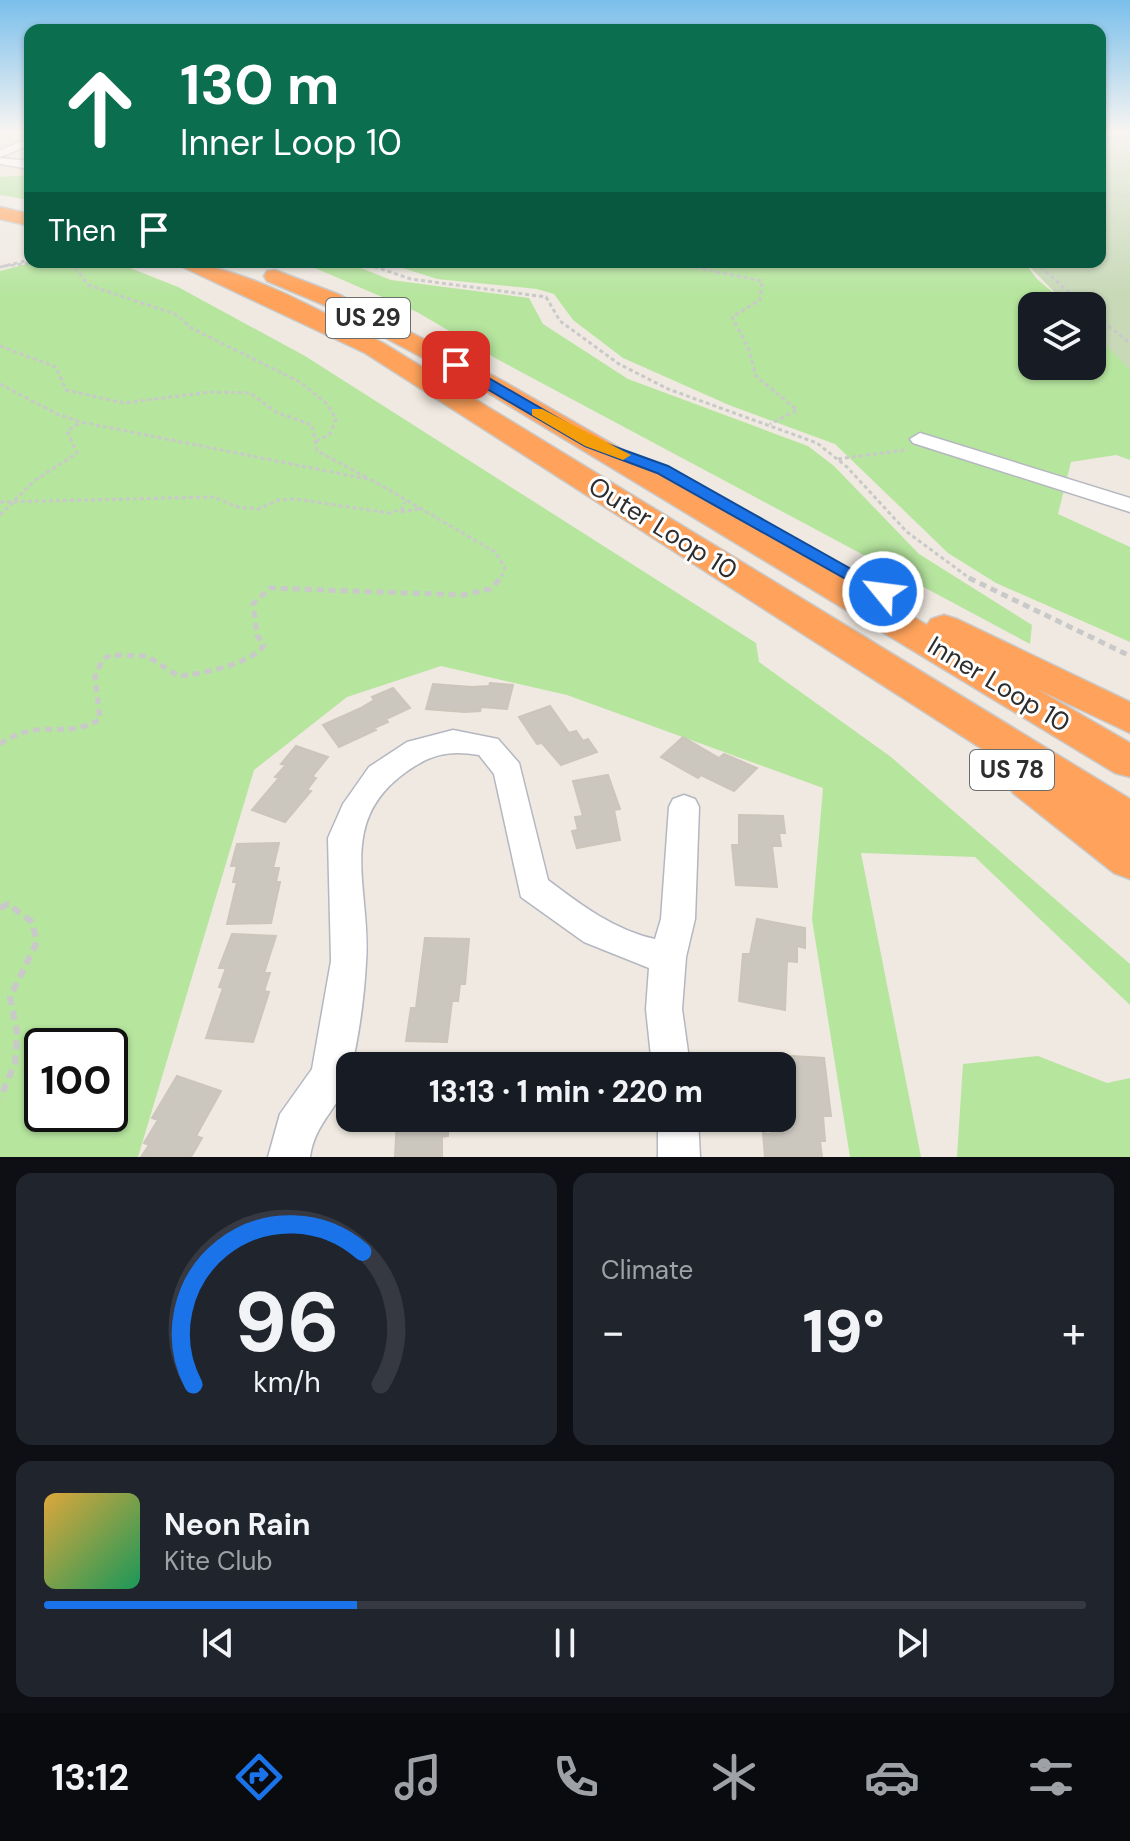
<!DOCTYPE html>
<meta charset="utf-8">
<style>
:root{--surface:#171b24;--page:#20242c;--text:#f1f3f6;--muted:#9ea1a6;--line:#363941;--accent:#1a73e8}
body{margin:0;font-family:"DM Sans",sans-serif;background:var(--page);color:var(--text);height:100vh;display:flex;flex-direction:column;font-size:30px;white-space:nowrap}
*{box-sizing:border-box;margin:0}
p{font-size:26px;color:var(--muted)}
.icon{flex:none;width:44px;height:44px;fill:none;stroke:currentColor;stroke-width:2;stroke-linecap:round;stroke-linejoin:round}
.map{position:relative;height:1157px;overflow:hidden}
.details{display:flex;flex-direction:column;gap:16px;padding:16px;background:#0d0f14;flex:1}
.details>*{flex:none}
.guide{position:absolute;left:24px;top:24px;width:1082px;height:244px;border-radius:16px;box-shadow:0 2px 6px #0004;background:#0b6e4f;color:#fff;overflow:hidden}
.tools{position:absolute;left:1018px;top:292px;display:grid;gap:16px}
.tools a{display:grid;place-items:center;width:88px;height:88px;border-radius:16px;background:var(--surface);box-shadow:0 2px 6px #0004;font-size:40px}
.speed{position:absolute;left:24px;top:1028px;display:flex;gap:16px;font-size:40px;font-weight:700;text-align:center}
.speed>*{display:grid;place-content:center;width:104px;height:104px;border-radius:50%;background:var(--surface);box-shadow:0 2px 6px #0004;line-height:1}
.speed .limit{border:4px solid #111;border-radius:12px;background:#fff;color:#111}
.pin{position:absolute;display:grid;place-items:center;width:68px;height:68px;color:#fff;margin:-34px;border-radius:16px;box-shadow:0 4px 12px #0006}
.me{position:absolute;width:88px;margin:-44px;rotate:299deg;stroke-linejoin:round;filter:drop-shadow(0 0 6px #0008)}
.turn{display:flex;align-items:center;gap:28px;height:168px;padding:0 24px;font-size:36px}
.turn .icon{width:104px;height:104px;stroke-width:2.5}
.turn b{display:block;font-size:56px;line-height:68px}
.then{display:flex;align-items:center;height:76px;padding:0 24px;background:#0003;gap:16px;font-size:30px}
.big{font-size:60px;font-weight:800;line-height:1.1}
.details .widget{flex:1;display:flex;flex-direction:column;justify-content:center;gap:12px;min-width:0;padding:0 28px;border-radius:16px;background:var(--page)}
.details .dial{align-items:center;gap:0}
.dial svg{height:208px;overflow:visible;fill:none;stroke:var(--line);stroke-width:7;stroke-linecap:round;text-anchor:middle}
.dial text{fill:var(--text);stroke:none}
.song{display:flex;align-items:center;gap:24px}
.cover{width:96px;height:96px;border-radius:12px;background:linear-gradient(135deg,hsl(40 70% 55%),hsl(150 70% 35%))}
.played{height:8px;border-radius:4px;background:linear-gradient(90deg,var(--accent) 30%,var(--line) 30%)}
.keys{display:flex;justify-content:space-around;direction:ltr}
.heat{display:flex;justify-content:space-between;align-items:center;font-size:44px;direction:ltr}
.details .tiles{flex:1;display:grid;gap:16px;grid-template-columns:1fr 1fr}
.widget:last-child{grid-column:span 2}
.trip{position:absolute;left:336px;top:1052px;width:460px;height:80px;border-radius:16px;background:var(--surface);box-shadow:0 2px 6px #0004;font-weight:800;line-height:80px;text-align:center}
.tabs{display:flex;height:128px;justify-content:space-around;align-items:center;background:#090b0e;color:var(--muted)}
.tabs .icon{width:56px;height:56px}
.tabs .selected{color:var(--accent)}
.tabs b{font-size:36px;color:var(--text)}
.map>svg:first-child{display:block}
.education{fill:#f0e6d1}
.green{fill:#b6e59e;fill-rule:evenodd}
.cemetery{fill:#c8d9b8}
.building{fill:#cbc7bf;stroke:#cbc5ba;stroke-width:2}
.lines{fill:none;stroke-linecap:round;stroke-linejoin:round}
.minor-casing{stroke:#b4b7c1;stroke-width:3}
.highway-casing{stroke:#c9c9c9;stroke-width:3}
.path-far3{stroke:#c9c9c9;stroke-width:2;stroke-dasharray:3 2;stroke-linecap:butt}
.path-far2{stroke:#c9c9c9;stroke-width:3;stroke-dasharray:4 3;stroke-linecap:butt}
.path-far1{stroke:#c9c9c9;stroke-width:5;stroke-dasharray:7 5;stroke-linecap:butt}
.path{stroke:#c9c9c9;stroke-width:6;stroke-dasharray:9 6;stroke-linecap:butt}
.minor{fill:#fff;fill-rule:evenodd}
.highway{fill:#ffa35c;fill-rule:evenodd}
.route{fill:#1a73e8;stroke:#114b97;stroke-width:2}
.slow{fill:#f59e0b}
.labels{text-anchor:middle;stroke-width:6;stroke-linejoin:round;paint-order:stroke}
.shield{fill:#fff;stroke:#6d6d6d;stroke-width:2}
.shield-label{font-size:24px;font-weight:bold;fill:#2e2e2e}
.street-label{font-size:26px;fill:#2e2e2e;stroke:#fff}
</style>
<div class="map">
<svg width="1130" height="1157" viewBox="0 0 1130 1157">
<rect width="100%" height="100%" fill="#efe9e1"/>
<!-- education -->
<path class="education" d="M0 131H30V194L0 189Z"/>
<!-- green -->
<path class="green" d="M30 175V200L0 195V177Z
M34 262H115L178 287 305 356 756 643 759 662 891 757 1130 964V1005L975 857 861 853 921 1157H850L812 919 823 788 567 695 441 666 347 697 254 770 138 1157H0V271ZM42 1046H110V1114H42Z
M301 262H346L391 280 529 298 543 324 628 379 808 446 834 466 919 554 1032 625 1030 644 497 359 417 312Z
M384 262H1024L1037 279 1069 306H1032V366H1092V325L1130 352V460L1116 455 1071 462 1058 514 1130 547V642L996 583 948 553 835 444 729 405 623 358 573 320 554 294 537 289 437 279Z
M1038 1056 1107 1083 1130 1078V1157H957L963 1064Z"/>
<!-- cemetery -->
<path class="cemetery" d="M1100 131H1130V370L1092 331V306H1068L1025 262H1100Z"/>
<!-- building -->
<path class="building" d="M490 683 513 685 507 709 481 707 480 711 465 712 426 709 433 684 472 687 489 686Z
M393 688 410 708 386 719 388 722 374 728 376 730 339 747 323 725 361 708 374 700 372 697Z
M550 706 569 733 576 731 583 741 588 739 597 752 561 765 542 743 537 744 519 717Z
M683 737 719 758 724 754 757 768 734 791 701 775 698 778 661 757Z
M296 746 328 757 312 777 316 778 307 790 311 791 285 822 252 810 279 778 275 777 286 765 281 764Z
M608 775 620 809 614 810 620 840 577 848 572 831 578 830 575 817 583 816 573 781Z
M739 815 783 816 785 833H779L781 846H772L777 887 736 885 732 845H739Z
M279 843 273 868H279L276 882H280L271 923 227 924 237 882H233L237 866H231L237 844Z
M757 919 805 928V948L797 946V962L787 961 785 1010 739 1001 743 954H750Z
M232 934 276 936 264 973H270L264 991 269 992 253 1042 206 1038 223 988 219 987 226 968H219Z
M425 938 469 939 465 984H460L458 1001H452L447 1042 406 1041 411 1008H416Z
M776 1055 824 1058 831 1116H823L825 1141H820L822 1157H765L763 1133 771 1134 770 1118H782V1066H777Z
M177 1076 221 1091 196 1136 202 1138 191 1157H141L149 1145 144 1143 158 1120 152 1118Z
M397 1118H448V1136L442 1137V1157H395Z"/>
<g class="lines">
<!-- minor casing -->
<g class="minor-casing">
<path id="minor" d="M30 138V145L0 157V150Z
M0 158 30 161V169L0 164Z
M920 433 1130 498V512L913 443 910 439Z
M453 730 498 739 519 763 548 880C581 905 614 930 655 939L661 919 669 807 673 799 684 795 695 799 699 807 695 919 686 957 682 1009 690 1066H652L646 1009 649 968 584 942 521 897 494 774 479 755C449 750 431 754 406 772 334 823 372 891 366 963 364 999 358 1043 349 1076 341 1107 315 1121 310 1157H268L280 1114 312 1069 331 961 328 838 343 804 369 767 407 742Z
M658 1118H698L700 1157H658Z"/>
</g>
<!-- highway casing -->
<g class="highway-casing">
<path id="highway" d="M0 207 30 214V226L0 219Z
M172 262C239 262 322 313 383 343L1130 799V879L1114 873 1013 793 1007 782 1015 770 365 353Z
M275 270 340 295 503 381 927 625 931 619 944 615 957 619 1130 702V733L1037 689 1130 743V777L1115 773 485 391 324 305 267 281 264 276 267 271Z"/>
</g>
<!-- path-far3 -->
<path class="path-far3" d="M1100 190 1130 198"/>
<!-- path-far2 -->
<path class="path-far2" d="M71 262 88 285 175 314 193 329 300 382 326 403 336 419 330 434 315 442
M361 262 411 279 546 297 560 321 619 364 668 389 817 443 847 467 907 532 972 580
M668 262 762 281 760 300 732 317 748 347 756 376 797 410 770 424
M1035 262 1084 306
M4 266 43 262
M0 267 30 260
M1092 313 1130 343
M0 346 56 367 66 390 124 403 210 392 250 393 276 412 312 425 317 451 368 478
M0 384 57 414 81 422 372 480 495 552 505 568 500 580
M838 459 905 450
M0 502 214 497 238 507 258 509 279 500 296 499 389 513 402 509 405 502
M401 512 419 509
M0 515 34 481 77 453 67 431 81 422"/>
<!-- path-far1 -->
<path class="path-far1" d="M969 578 1130 656
M0 744C41 716 65 741 100 719L95 677 102 660 110 655 147 656 178 676C198 675 254 663 264 645L257 635 253 604 270 588 463 595 490 589 501 578"/>
<!-- path -->
<path class="path" d="M0 908 8 904 32 922 37 942 10 997 17 1032 15 1063 0 1098"/>
<!-- minor -->
<use href="#minor" class="minor"/>
<!-- highway -->
<use href="#highway" class="highway"/>
</g>
<!-- sky -->
<linearGradient id="sky" x2="0" y2="1"><stop stop-color="#7abfeb"/><stop offset="0.45" stop-color="#f8f5f2"/><stop offset="1" stop-color="#f8f5f2" stop-opacity="0"/></linearGradient>
<rect width="1130" height="293" fill="url(#sky)"/>
<!-- route -->
<path class="route" d="M451 362H461L596 440 668 466 892 592 883 598 876 596 657 473 585 446 451 368Z"/>
<!-- slow -->
<path class="slow" d="M532 409H542L631 455 623 460 585 446 532 415Z"/>
<g class="labels">
<!-- shield labels -->
<g class="shield">
<rect x="326" y="298" width="84" height="40" rx="6"/>
<rect x="970" y="750" width="84" height="40" rx="6"/>
</g>
<g class="shield-label">
<text x="368" y="326">US 29</text>
<text x="1012" y="778">US 78</text>
</g>
<!-- street labels -->
<g class="street-label">
<text transform="translate(663 528) rotate(32)" y="9">Outer Loop 10</text>
<text transform="translate(999 684) rotate(31)" y="9">Inner Loop 10</text>
</g>
</g>
</svg>
<div class="tools">
<a><svg class="icon" aria-label="layers" viewBox="0 0 24 24"><path d="M12 4l9 5-9 5-9-5zM3 14l9 5 9-5"/></svg></a>
</div>
<div class="speed"><div class="limit">100</div></div>
<div class="pin" style="left:456px;top:365px;background:#d93025"><svg class="icon" aria-label="arrive" viewBox="0 0 24 24"><path d="M6 21V4h12l-3 4 3 4H6"/></svg></div>
<svg class="me" style="left:883px;top:592px" viewBox="-20 -20 40 40"><circle r="17" fill="#1a73e8" stroke="#fff" stroke-width="3"/><path d="M0-11L8 9 0 5-8 9z" fill="#fff"/></svg>
<div class="trip">13:13 · 1 min · 220 m</div>
<div class="guide">
<div class="turn"><svg class="icon" aria-label="ahead" viewBox="0 0 24 24"><path d="M12 20V5M6 11l6-6 6 6"/></svg><div><b>130 m</b>Inner Loop 10</div></div>
<div class="then">Then<svg class="icon" aria-label="arrive" viewBox="0 0 24 24"><path d="M6 21V4h12l-3 4 3 4H6"/></svg></div>
</div>
</div>
<section class="details">
<div class="tiles">
<div class="widget dial"><svg viewBox="0 0 100 80">
<path d="M14 69A42 42 0 1 1 86 69"/>
<path d="M14 69A42 42 0 0 1 79 18" stroke="#1a73e8"/>
<text x="50" y="56" font-size="32" font-weight="700">96</text>
<text x="50" y="72" font-size="11">km/h</text>
</svg></div>
<div class="widget"><p>Climate</p>
<div class="heat"><a>−</a><b class="big">19°</b><a>+</a></div>
</div>
<div class="widget">
<div class="song"><i class="cover"></i><div><b>Neon Rain</b><p>Kite Club</p></div></div>
<div class="played"></div>
<div class="keys"><svg class="icon" aria-label="previous" viewBox="0 0 24 24"><path d="M18 5L8 12l10 7zM5 5v14"/></svg><svg class="icon" aria-label="pause" viewBox="0 0 24 24"><path d="M8 5v14M16 5v14"/></svg><svg class="icon" aria-label="next" viewBox="0 0 24 24"><path d="M6 5l10 7-10 7zM19 5v14"/></svg></div>
</div>
</div>
</section>
<nav class="tabs">
<b>13:12</b>
<svg class="icon selected" aria-label="directions" viewBox="0 0 24 24"><path d="M12 3l9 9-9 9-9-9zM9 14v-3h6M13 9l2 2-2 2"/></svg>
<svg class="icon" aria-label="music" viewBox="0 0 24 24"><path d="M9 18V5l10-2v13"/><circle cx="6" cy="18" r="3"/><circle cx="16" cy="16" r="3"/></svg>
<svg class="icon" aria-label="phone" viewBox="0 0 24 24"><path d="M5 4h4l2 5-3 2q2 4 5 5l2-3 5 2v4C11 20 4 13 5 4z"/></svg>
<svg class="icon" aria-label="climate" viewBox="0 0 24 24"><path d="M12 3v18M4 7l16 10M4 17L20 7"/></svg>
<svg class="icon" aria-label="car" viewBox="0 0 24 24"><path d="M5 17H2v-5l4-1 3-4h7l3 4 3 1v5h-3M9 17h6M6 11h13"/><circle cx="7" cy="17" r="2"/><circle cx="17" cy="17" r="2"/></svg>
<svg class="icon" aria-label="filters" viewBox="0 0 24 24"><path d="M4 7h16M4 17h16"/><circle cx="9" cy="7" r="2"/><circle cx="15" cy="17" r="2"/></svg>
</nav>
